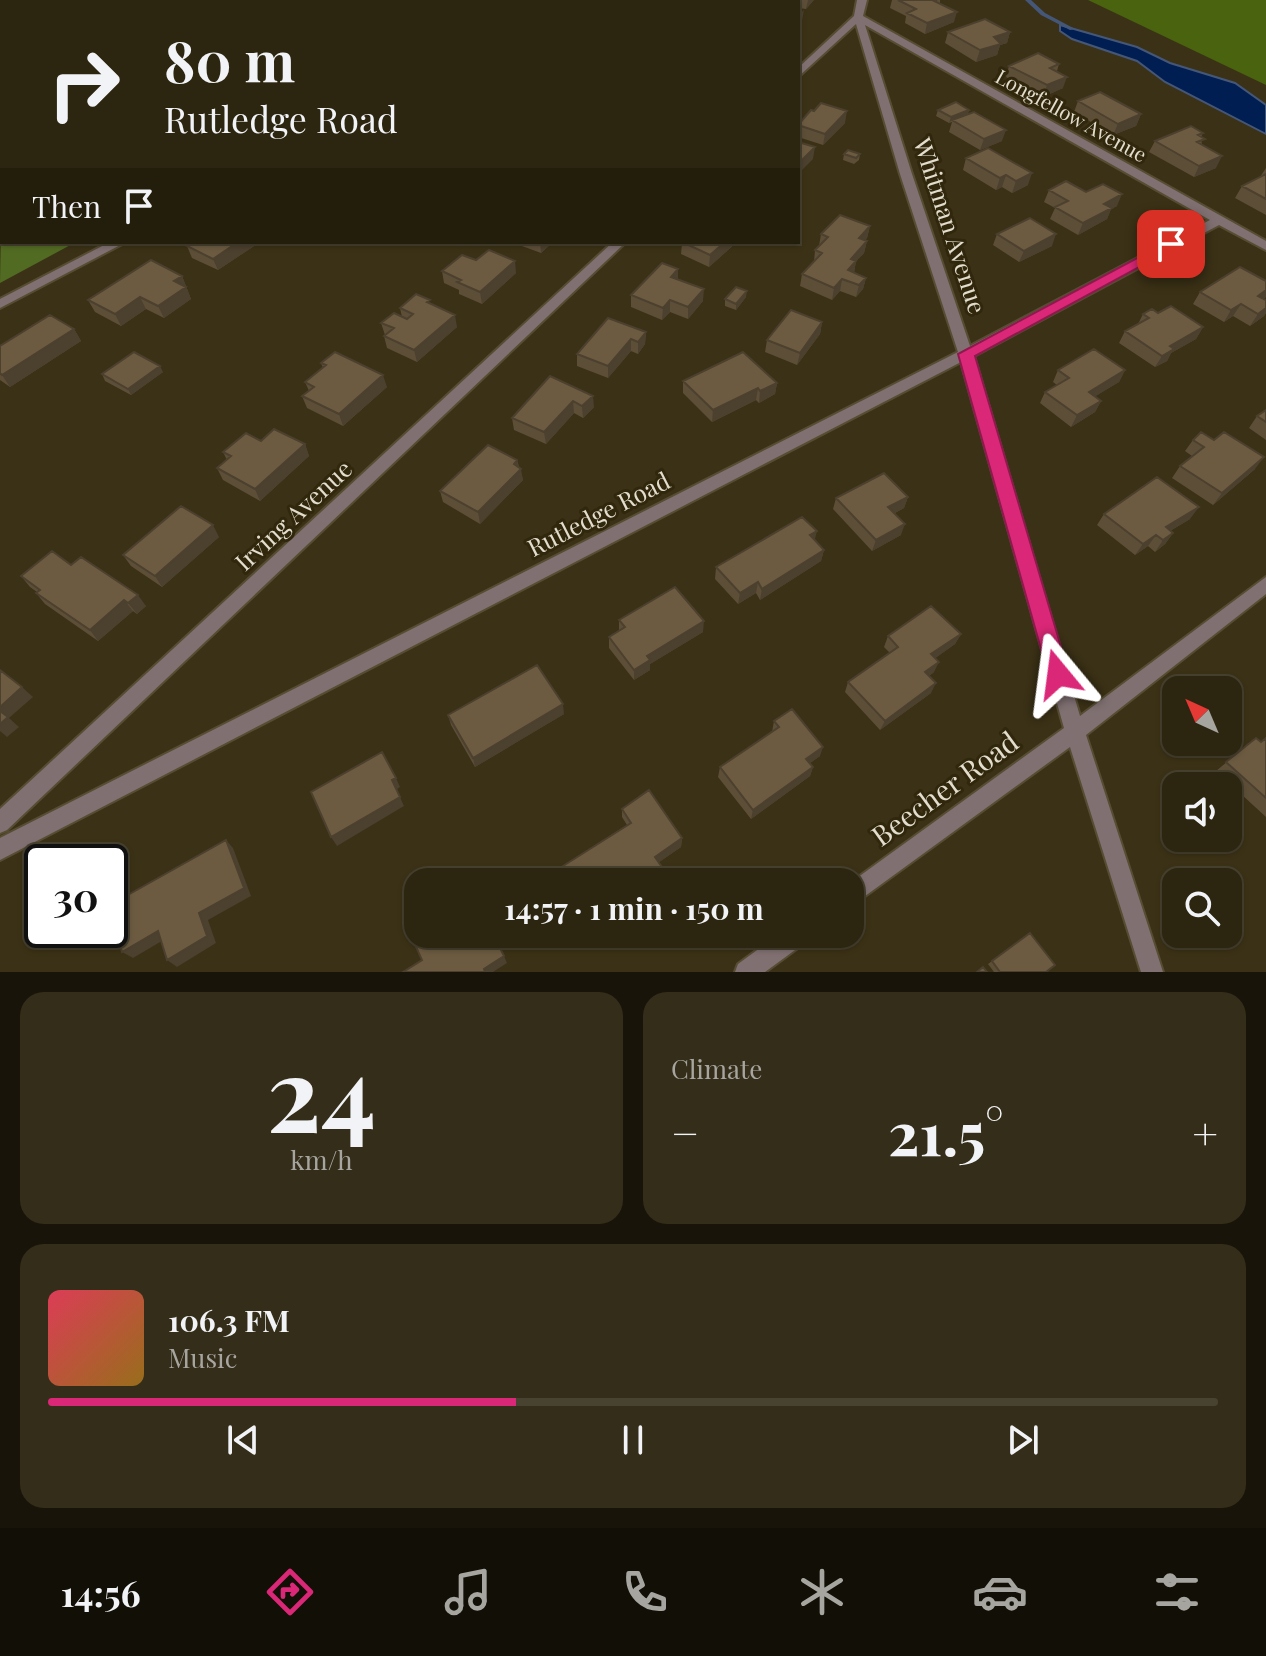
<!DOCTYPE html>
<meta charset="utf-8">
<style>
:root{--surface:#2c2510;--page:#342d19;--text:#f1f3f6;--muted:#a6a59f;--line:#484230;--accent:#db2777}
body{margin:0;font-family:"Playfair Display",serif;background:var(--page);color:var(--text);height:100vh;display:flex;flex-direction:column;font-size:30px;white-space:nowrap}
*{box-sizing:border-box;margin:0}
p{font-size:26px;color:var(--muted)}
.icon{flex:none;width:44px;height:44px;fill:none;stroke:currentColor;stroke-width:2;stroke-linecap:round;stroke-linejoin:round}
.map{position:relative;height:972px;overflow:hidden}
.details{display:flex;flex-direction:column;gap:20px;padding:20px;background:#181409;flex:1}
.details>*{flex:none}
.hud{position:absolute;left:0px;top:0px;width:800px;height:244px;box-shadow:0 2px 6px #0004,0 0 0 2px var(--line);background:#2c2510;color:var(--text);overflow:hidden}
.needle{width:52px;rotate:316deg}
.fabs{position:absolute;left:1162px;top:676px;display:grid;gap:16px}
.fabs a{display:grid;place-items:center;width:80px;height:80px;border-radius:16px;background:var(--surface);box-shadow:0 2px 6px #0004,0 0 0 2px var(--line);font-size:40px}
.speed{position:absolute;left:24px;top:844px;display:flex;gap:16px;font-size:40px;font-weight:700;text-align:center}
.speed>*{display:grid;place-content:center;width:104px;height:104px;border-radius:50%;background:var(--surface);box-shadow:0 2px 6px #0004,0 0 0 2px var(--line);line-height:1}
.speed .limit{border:4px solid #111;border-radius:12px;background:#fff;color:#111}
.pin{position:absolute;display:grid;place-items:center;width:68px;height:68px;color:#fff;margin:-34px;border-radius:16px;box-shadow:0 4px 12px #0006}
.me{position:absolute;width:88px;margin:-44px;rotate:344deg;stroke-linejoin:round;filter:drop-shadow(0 0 6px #0008)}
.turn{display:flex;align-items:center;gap:28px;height:168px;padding:0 32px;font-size:36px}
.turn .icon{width:104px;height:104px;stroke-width:2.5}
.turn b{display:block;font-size:56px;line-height:68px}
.then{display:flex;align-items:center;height:76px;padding:0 32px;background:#0003;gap:16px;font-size:30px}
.big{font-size:60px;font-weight:700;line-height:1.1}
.details .tile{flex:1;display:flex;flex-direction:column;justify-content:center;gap:12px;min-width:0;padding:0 28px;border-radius:24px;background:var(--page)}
.details .dial{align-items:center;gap:0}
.dial b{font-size:104px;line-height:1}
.song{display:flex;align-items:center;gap:24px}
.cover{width:96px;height:96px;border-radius:12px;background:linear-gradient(135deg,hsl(350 70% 55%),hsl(40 70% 35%))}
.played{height:8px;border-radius:4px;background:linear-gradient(90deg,var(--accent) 40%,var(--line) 40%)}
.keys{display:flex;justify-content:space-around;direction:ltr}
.heat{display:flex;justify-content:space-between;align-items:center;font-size:44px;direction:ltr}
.details .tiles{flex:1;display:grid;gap:20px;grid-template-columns:1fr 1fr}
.tile:last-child{grid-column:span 2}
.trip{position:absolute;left:404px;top:868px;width:460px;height:80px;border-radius:24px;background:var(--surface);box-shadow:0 2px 6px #0004,0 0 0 2px var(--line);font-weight:700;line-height:80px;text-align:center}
.tabs{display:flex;height:128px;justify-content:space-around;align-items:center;background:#120f06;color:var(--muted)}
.tabs .icon{width:56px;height:56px}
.tabs .active{color:var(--accent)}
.tabs b{font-size:36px;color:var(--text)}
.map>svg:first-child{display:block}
.green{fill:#49630e}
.forest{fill:#526b23}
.water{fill:#011e53;stroke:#455778;stroke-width:2}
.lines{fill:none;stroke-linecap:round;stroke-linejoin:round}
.stream{fill:#455778;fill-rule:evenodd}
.street-casing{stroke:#564d33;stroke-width:4}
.highway-casing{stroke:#564d33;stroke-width:4}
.street{fill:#807072;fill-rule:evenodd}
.highway{fill:#ecc5ca;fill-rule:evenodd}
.wall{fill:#5d4e38}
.shaded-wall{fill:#4c402e}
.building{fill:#6c5b41;stroke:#4c402e;stroke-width:2}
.route{fill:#db2777;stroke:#8e194d;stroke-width:2}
.labels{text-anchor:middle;stroke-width:6;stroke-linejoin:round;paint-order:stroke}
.far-street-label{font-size:20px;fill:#e3ddcd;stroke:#30270c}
.street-label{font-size:24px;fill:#e3ddcd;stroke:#30270c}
.near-street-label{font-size:28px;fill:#e3ddcd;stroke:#30270c}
</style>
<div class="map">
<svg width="1266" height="972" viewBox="0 0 1266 972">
<rect width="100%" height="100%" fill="#3b3116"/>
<!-- green -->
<path class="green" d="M1088 0H1266V85Z"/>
<!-- forest -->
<path class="forest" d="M2 170V242H76L0 283Z"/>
<!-- water -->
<path class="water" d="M1060 25 1137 47 1170 63 1235 83 1266 105V134L1165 82 1137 61 1072 39 1060 31Z"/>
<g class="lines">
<!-- stream -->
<path class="stream" d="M1025 0H1031L1045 13 1075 29 1070 30 1041 15Z"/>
<!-- street casing -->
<g class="street-casing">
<path id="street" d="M583 0H595L581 2Z
M857 0H867L863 16 1266 241V250L1219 225 974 356 1080 716 1266 577V594L1086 735 1163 972H1141L1070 747 850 907V883L1064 728 961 362 0 860V838L958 352 900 174 856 24 798 77V68L854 16ZM865 25 1210 220 970 346 912 174Z
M110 242H126L0 308V299Z
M613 242H626L7 830 0 833V809Z
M779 934H809L806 942 765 972H735L738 964Z"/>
</g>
<!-- highway casing -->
<g class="highway-casing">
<path id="highway" d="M2 97V107L0 108V98Z
M0 135H2V145H0Z"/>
</g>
<!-- street -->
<use href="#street" class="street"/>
<!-- highway -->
<use href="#highway" class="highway"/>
</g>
<!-- wall -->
<path class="wall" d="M767 0H814L806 9 798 8V2H767Z
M892 0H940V4L954 22 925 34 905 23 906 16 890 8Z
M948 32H1010L1007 43 1000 45 997 55 976 62 945 43Z
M1059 64 1057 71 1063 88 1043 97 1006 77 1009 66Z
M1078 101 1141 114 1136 126 1113 135 1074 112Z
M938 110H969L968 114 1002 141 980 150 949 132 952 122 949 123 936 116Z
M845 123 823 145 798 137V125Z
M1203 133 1201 137 1202 145 1216 168 1194 177 1149 152 1155 141Z
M844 154H860L859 160 854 164 843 160Z
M966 158 1028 185 1012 193 1002 187 996 190 963 170Z
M1266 168V215L1235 198 1242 186 1260 177Z
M1049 190 1086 192 1117 206 1111 209 1107 219 1078 235 1050 219 1055 208 1044 202Z
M870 226 867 238 865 240 867 241 864 253 856 261 854 273 866 278 863 289 856 297 840 291 832 300 800 286 802 274 814 262 815 250 819 246 821 234Z
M997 234 1052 246 1019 262 993 245Z
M194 242H260L218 270 192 258 187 246Z
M511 242H553L541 253Z
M737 242 709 267 681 254 682 243Z
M476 260 516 273 482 304 459 294V290L444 283 442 271Z
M678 269V280L703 301 688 319 670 312 662 320 631 307V295Z
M182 276 191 299 164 318 146 309 121 326 95 312 88 300Z
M1266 281V297L1263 299 1266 300V313L1264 316 1250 326 1233 316 1224 322 1193 304 1200 292Z
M746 297 736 310 725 306V299Z
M431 304 457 327 417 362 387 348 384 336 385 335 381 323 402 317 400 308Z
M1158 313 1203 327 1196 339 1171 353 1167 361 1155 367 1119 343 1125 331 1138 324 1143 314Z
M822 322 820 334 797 365 765 352 767 340Z
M74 329 81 341 10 387 0 380V346Z
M646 332 645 344 638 354 631 351 608 378 577 366V354Z
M321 363 387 387 343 426 307 408 302 396 309 391 305 382 323 368Z
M1058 370H1125L1119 382 1095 396 1101 401 1095 412 1071 427 1040 403 1045 392 1057 385 1053 382Z
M163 372 131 395 105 381 102 374Z
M550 376 594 407 583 418 574 413 546 444 514 430 512 418Z
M683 381 777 383 775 394 759 403 756 400 712 422 683 393Z
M1266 410V440L1249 428 1257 416Z
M1193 440 1255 469 1213 505 1172 478 1180 466 1192 456 1185 451Z
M261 441 305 444 309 456 260 501 223 480 217 468 227 460 223 452Z
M517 460 523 480 480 524 443 502 440 491Z
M908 497 904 508 895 513 901 535 872 551 833 509 836 498Z
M1104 514 1190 519 1170 531 1173 533 1165 544 1155 552 1148 546 1135 555 1097 525Z
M219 537 162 587 131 566 123 555Z
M824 550 821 561 760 600 756 593 738 604 715 579 716 567Z
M71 565 146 606 137 614 133 611 98 641 45 604 36 593 37 592 30 587 21 576Z
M619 620 703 632 650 664V670L634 680 609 648V637L619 631Z
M961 634 955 644 935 658 934 672 929 676 931 693 880 730 845 692 848 682 890 653 884 647 888 636Z
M564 714 475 767 451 725 448 715Z
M774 721 820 756 810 763 813 767 810 776 751 819 718 777 720 767 772 732Z
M1256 738 1261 742 1266 738V817L1216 771Z
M622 809 682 838 681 847 659 862 664 878 658 882H569L565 874 563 866 627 825 622 817Z
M992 961 1046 972H994L988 964Z"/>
<!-- shaded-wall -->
<path class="shaded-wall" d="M50 0H77L78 2H47Z
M808 0H814L806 9Z
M804 10 802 21 798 25V15Z
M957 12 954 22 925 34 927 23Z
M1010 32 1007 43 1000 45 997 55 976 62 980 50 994 37Z
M1067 77 1063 88 1043 97 1047 85Z
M969 110 967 115 952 120 949 123 951 117Z
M847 111 845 123 823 145 825 134Z
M1141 114 1136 126 1113 135 1118 124Z
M1006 130 1002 141 980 150 984 139Z
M815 147 813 159 801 171 800 177 798 179V164Z
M1222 156 1216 168 1194 177 1199 166Z
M1032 173 1028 185 1012 193 1016 181Z
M1006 175 1002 187 996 190 1000 178Z
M1122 194 1117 206 1111 209 1107 219 1078 235 1083 223 1104 204Z
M870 226 867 238 856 250 859 238Z
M1056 234 1052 246 1019 262 1024 251Z
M867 241 864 253 856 261 854 273 846 282 851 259Z
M238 242H260L218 270 213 259Z
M540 242H553L541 253Z
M725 242H737L709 267 710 255Z
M515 261 516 273 482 304 480 292Z
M678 269V281L671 277Z
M182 276 191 299 164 318 158 306 174 281Z
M866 278 863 289 856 297 859 285Z
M842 279 840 291 832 300 834 288Z
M704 289 703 301 688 319V307Z
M1266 290V297L1250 308 1258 296Z
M747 291 746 297 736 310V304Z
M140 297 146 309 121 326 115 314Z
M670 300V312L662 320 663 308Z
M1241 304 1233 316 1224 322 1231 310Z
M1266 308V313L1264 316 1250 326 1258 314Z
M455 315 457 327 417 362 414 350Z
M822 322 820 334 797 365 800 353Z
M1203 327 1196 339 1171 353 1167 361 1155 367 1162 356 1170 346Z
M74 329 81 341 10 387 2 375Z
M646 332 645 344 638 354V342Z
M631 339V351L608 378V366Z
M160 366 163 372 131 395 128 389Z
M1125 370 1119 382 1083 404 1089 392Z
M383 375 387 387 343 426 339 414Z
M777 383 775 394 759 403 760 391Z
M758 388 756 400 712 422 713 410Z
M593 396 594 407 583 418 582 406Z
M573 401 574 413 546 444 544 432Z
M1101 401 1095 412 1071 427 1077 415Z
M305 444 309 456 260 501 255 489Z
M1264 457 1255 469 1213 505 1222 493Z
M517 460 519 471 521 469 523 480 480 524 478 512Z
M908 497 904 508 885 518 888 507Z
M1199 507 1190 519 1158 538 1166 527Z
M905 524 901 535 872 551 876 540Z
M213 525 219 537 162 587 155 576Z
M817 531 814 543 810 535Z
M1173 533 1165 544 1155 552 1163 540Z
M1156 535 1148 546 1135 555 1143 544Z
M824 550 821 561 760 600 762 589Z
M758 582 756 593 738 604 740 593Z
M138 595 146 606 137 614 128 603Z
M124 600 133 611 98 641 90 630Z
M704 621 703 632 650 664V670L634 680V670L647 656Z
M961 634 955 644 926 665 931 654Z
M939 662 934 672 920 682 925 672Z
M936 683 931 693 880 730 885 721Z
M22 687 33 697 9 718 19 727 7 737 0 731V707Z
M563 704 564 714 475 767 473 758Z
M823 747 820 756 803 768 806 759Z
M813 767 810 776 751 819 753 810Z
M396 778 400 787 396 790 392 780Z
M400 797 404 806 337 846 331 837Z
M682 838 681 847 655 865V857Z
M226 840 233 848 251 896 208 920 216 943 177 967 167 960 199 913Z
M664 870V878L658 882H647Z
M158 931 167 938 133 958 122 952Z
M504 956 507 963 493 972H485L484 969Z"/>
<!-- building -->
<path class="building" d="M701 0H709L712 1 710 2H698Z
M898 0H937L934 1 957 12 927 23 907 13 916 9Z
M0 6H2V24L0 25Z
M985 19 1010 32 994 37 1001 44 980 50 948 32Z
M1038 53 1059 64 1050 68 1067 77 1047 85 1009 66Z
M1100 92 1141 114 1118 124 1078 101Z
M956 102 969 110 951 117 938 110Z
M821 103 847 111 825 134 798 125 811 110 814 111Z
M974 112 1006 130 984 139 952 120Z
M1191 126 1203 133 1198 135 1205 139 1197 142 1222 156 1199 166 1155 141Z
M798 142 815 147 798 164Z
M988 148 1032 173 1016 181 1006 175 1000 178 966 158Z
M848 150 860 154 856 158 844 154Z
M1266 174V199L1242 186Z
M1066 181 1086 192 1103 184 1122 194 1104 204 1112 208 1083 223 1055 207 1068 201 1049 190Z
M840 215 870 226 859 238 867 241 851 259 856 261 848 270 866 278 859 285 842 279 834 288 802 274 822 253 815 250 828 237 821 234Z
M1030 218 1056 234 1024 251 997 234Z
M194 242H238L213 259 187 246Z
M682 242H725L710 255Z
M489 250 515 261 480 292 457 282 461 280 442 271 462 255 476 260Z
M151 260 182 276 174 281 186 287 158 306 140 297 115 314 88 300Z
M662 263 678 269 671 277 704 289 688 307 670 300 663 308 631 295Z
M1240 267 1266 281V290L1258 296 1266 300V308L1258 314 1241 304 1231 310 1200 292Z
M736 287 747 291 736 304 725 299Z
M416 294 430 300 427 302 455 315 414 350 384 336 394 328 381 323 394 313 407 319 413 314 400 308Z
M1171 306 1203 327 1170 346 1174 349 1162 356 1125 331 1149 318 1143 314 1152 309 1158 313Z
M791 310 822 322 800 353 767 340Z
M50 315 74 329 2 375 0 373V346Z
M608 318 646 332 638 342 631 339 608 366 577 354Z
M1094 349 1125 370 1089 392 1101 401 1077 415 1045 392 1069 378 1058 370Z
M134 352 160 366 128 389 102 374Z
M335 352 383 375 339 414 302 396 314 387 305 382 326 365 321 363Z
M743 352 777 383 760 391 758 388 713 410 683 381Z
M550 376 593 396 582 406 573 401 544 432 512 418Z
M1266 410V422L1257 416Z
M274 429 305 444 255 489 217 468 231 456 223 452 246 433 261 441Z
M1201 432 1214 440 1224 432 1264 457 1222 493 1180 466 1204 447 1193 440Z
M488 445 517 460 514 464 521 469 478 512 440 491Z
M884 473 908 497 888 507 905 524 876 540 836 498Z
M1157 477 1199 507 1166 527 1173 533 1163 540 1156 535 1143 544 1104 514Z
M181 506 213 525 155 576 123 555Z
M802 517 817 531 810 535 824 550 762 589 758 582 740 593 716 567Z
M52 551 71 565 81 557 138 595 128 603 124 600 90 630 36 593 40 590 21 576Z
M675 587 704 621 647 656 650 660 634 670 609 637 625 627 619 620Z
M931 606 961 634 931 654 939 662 925 672 936 683 885 721 848 682 898 647 888 636Z
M537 665 563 704 473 758 448 715Z
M0 670 22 687 0 707Z
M792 709 823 747 806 759 813 767 753 810 720 767 779 727 774 721Z
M0 711 8 717 0 724Z
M1256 738 1261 742 1266 738V798L1226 762Z
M382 752 396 778 392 780 400 797 331 837 311 792Z
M649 790 682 838 655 857 664 870 647 882H573L563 866 631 823 622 809Z
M226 840 244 888 199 913 207 936 167 960 158 931 122 952 110 910V905Z
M1030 933 1055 965 1046 972H1000L992 961Z
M423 934H493L504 956 484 969 485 972H403L422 960 413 940Z
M983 967 987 972H977Z"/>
<!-- route -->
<path class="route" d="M1171 240 1179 244 1176 247 975 356 1069 674 1066 681 1058 683 1051 681 1048 674 958 354Z"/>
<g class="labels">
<!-- far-street labels -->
<g class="far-street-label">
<text transform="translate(1071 116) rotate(29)" y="7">Longfellow Avenue</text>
</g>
<!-- street labels -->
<g class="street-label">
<text transform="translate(949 226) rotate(72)" y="8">Whitman Avenue</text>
<text transform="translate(599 515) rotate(-27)" y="8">Rutledge Road</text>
<text transform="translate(294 516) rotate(-43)" y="8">Irving Avenue</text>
</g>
<!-- near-street labels -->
<g class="near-street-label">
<text transform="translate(945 789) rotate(-36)" y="10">Beecher Road</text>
</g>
</g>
</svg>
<div class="fabs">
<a><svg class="needle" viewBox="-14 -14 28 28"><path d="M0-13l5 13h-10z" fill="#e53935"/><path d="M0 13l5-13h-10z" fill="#a6a59f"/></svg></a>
<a><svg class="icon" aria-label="sound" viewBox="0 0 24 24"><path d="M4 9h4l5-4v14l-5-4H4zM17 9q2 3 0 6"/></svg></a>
<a><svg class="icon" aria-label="search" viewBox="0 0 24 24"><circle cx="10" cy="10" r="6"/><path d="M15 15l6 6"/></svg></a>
</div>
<div class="speed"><div class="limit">30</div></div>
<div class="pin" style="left:1171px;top:244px;background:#d93025"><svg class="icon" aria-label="arrive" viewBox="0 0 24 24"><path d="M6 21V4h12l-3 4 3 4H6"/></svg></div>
<svg class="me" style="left:1058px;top:674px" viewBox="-20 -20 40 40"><path d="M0-17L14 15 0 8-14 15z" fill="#db2777" stroke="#fff" stroke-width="4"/></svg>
<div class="trip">14:57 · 1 min · 150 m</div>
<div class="hud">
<div class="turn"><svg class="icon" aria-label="right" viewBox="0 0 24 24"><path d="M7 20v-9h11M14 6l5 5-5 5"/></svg><div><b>80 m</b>Rutledge Road</div></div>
<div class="then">Then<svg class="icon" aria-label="arrive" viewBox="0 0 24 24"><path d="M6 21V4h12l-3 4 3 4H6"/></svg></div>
</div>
</div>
<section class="details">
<div class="tiles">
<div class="tile dial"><b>24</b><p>km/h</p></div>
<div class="tile"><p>Climate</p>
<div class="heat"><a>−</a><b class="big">21.5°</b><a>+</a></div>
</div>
<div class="tile">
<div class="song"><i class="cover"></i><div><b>106.3 FM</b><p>Music</p></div></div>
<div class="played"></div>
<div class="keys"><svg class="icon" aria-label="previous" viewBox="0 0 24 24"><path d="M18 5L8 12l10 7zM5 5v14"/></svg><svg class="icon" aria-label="pause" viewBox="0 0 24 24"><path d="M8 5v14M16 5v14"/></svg><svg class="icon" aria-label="next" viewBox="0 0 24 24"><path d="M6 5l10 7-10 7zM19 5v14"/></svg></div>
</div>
</div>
</section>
<nav class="tabs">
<b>14:56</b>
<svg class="icon active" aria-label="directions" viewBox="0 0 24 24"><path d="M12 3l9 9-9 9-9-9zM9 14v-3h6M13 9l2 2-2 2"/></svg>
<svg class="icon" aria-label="music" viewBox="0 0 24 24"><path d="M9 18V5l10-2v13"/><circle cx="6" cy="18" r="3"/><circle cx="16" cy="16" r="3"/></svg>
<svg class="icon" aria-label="phone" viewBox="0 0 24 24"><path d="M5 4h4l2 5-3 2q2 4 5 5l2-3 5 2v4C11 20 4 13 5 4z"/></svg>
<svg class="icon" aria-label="climate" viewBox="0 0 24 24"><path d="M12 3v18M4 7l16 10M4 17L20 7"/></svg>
<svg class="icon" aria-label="car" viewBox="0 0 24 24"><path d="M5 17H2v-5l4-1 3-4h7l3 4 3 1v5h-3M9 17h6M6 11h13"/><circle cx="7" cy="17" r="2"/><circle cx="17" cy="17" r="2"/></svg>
<svg class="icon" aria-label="filters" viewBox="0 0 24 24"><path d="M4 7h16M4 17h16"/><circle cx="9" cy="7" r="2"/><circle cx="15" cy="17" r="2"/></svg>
</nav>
